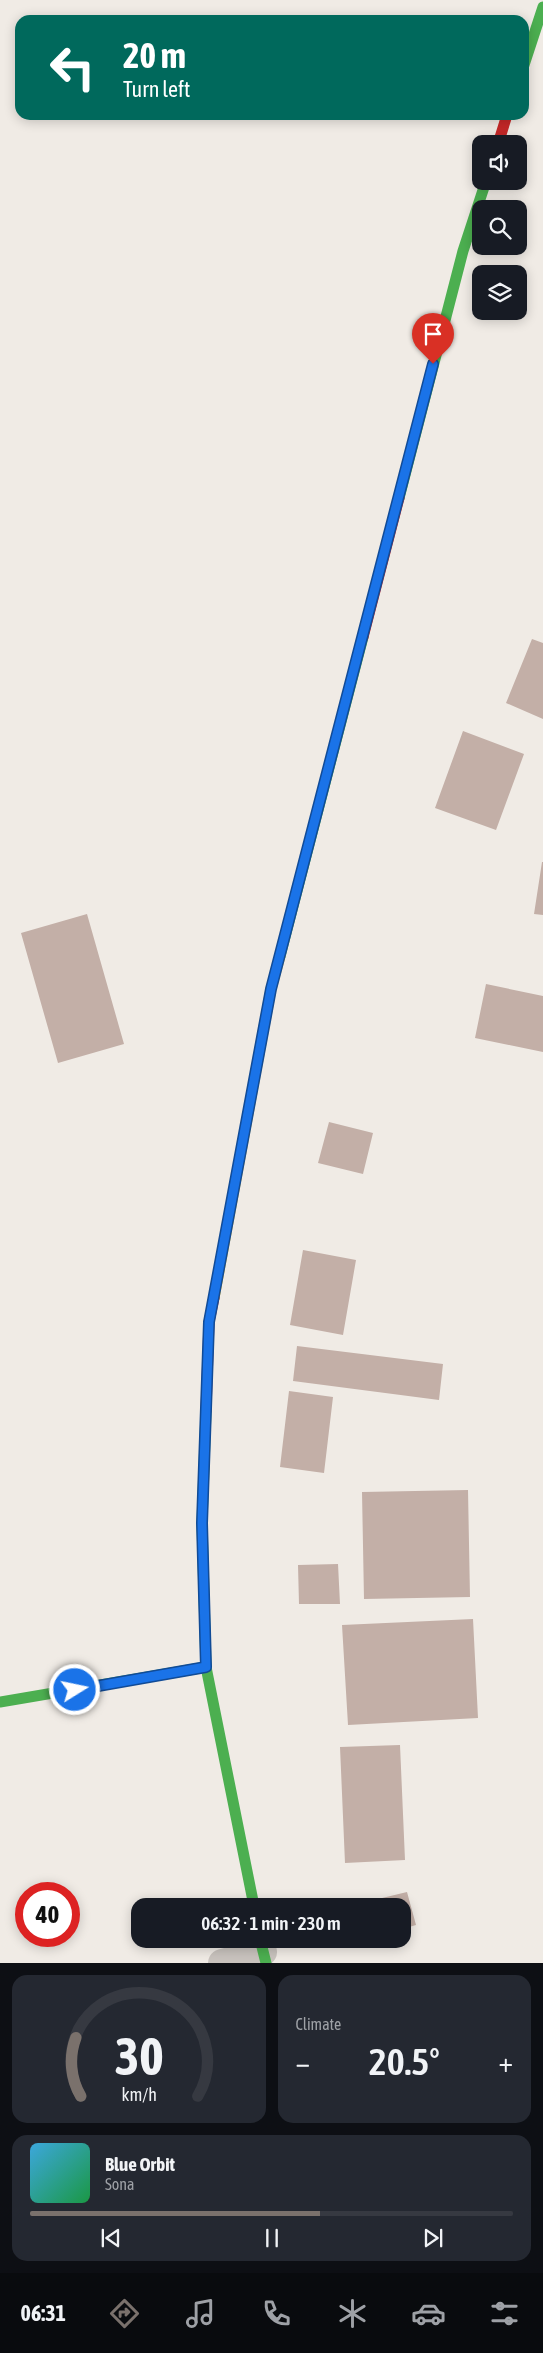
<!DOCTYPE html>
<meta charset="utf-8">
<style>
:root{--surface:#171b24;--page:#242831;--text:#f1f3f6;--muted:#9ea1a6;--line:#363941;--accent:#7a716c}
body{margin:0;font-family:"Asap Condensed",sans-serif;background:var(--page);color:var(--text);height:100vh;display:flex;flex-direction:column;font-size:19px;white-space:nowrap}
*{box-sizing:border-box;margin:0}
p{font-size:16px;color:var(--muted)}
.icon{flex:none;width:28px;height:28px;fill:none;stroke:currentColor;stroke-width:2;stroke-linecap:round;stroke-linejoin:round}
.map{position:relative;height:1963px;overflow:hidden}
.sheet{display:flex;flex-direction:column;gap:12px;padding:12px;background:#0d0f14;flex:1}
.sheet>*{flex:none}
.top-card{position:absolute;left:15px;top:15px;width:514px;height:105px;border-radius:15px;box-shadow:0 2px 12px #0003;background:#00695c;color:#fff;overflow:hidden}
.buttons{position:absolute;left:472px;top:135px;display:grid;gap:10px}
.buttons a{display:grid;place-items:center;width:55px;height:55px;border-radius:10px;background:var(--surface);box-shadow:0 2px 12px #0003;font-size:25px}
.speed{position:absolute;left:15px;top:1882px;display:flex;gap:10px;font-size:25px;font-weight:700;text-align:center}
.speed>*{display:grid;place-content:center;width:65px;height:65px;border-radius:50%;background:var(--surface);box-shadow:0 2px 12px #0003;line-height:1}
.speed .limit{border:8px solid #d22;background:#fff;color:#111}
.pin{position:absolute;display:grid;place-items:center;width:42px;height:42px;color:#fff;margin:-51px -21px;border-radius:50% 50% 50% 0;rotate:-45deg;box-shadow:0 0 5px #0007}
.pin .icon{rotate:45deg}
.me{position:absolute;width:55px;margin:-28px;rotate:80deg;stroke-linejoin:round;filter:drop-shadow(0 0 4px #0008)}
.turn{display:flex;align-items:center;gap:18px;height:105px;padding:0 25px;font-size:22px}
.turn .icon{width:65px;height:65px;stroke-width:2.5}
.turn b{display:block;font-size:35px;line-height:42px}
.big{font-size:38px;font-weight:600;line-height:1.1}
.sheet .card{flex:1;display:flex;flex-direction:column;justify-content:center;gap:8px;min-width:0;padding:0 18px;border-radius:15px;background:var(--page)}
.sheet .dial{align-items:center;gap:0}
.dial svg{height:130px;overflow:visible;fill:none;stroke:var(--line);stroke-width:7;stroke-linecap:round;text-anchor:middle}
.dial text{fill:var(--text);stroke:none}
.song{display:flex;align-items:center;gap:15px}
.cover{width:60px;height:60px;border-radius:8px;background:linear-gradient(135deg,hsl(200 70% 55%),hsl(140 70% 35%))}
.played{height:5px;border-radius:2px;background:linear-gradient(90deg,var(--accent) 60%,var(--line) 60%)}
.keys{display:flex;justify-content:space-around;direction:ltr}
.heat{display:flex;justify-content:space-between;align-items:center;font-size:28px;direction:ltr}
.sheet .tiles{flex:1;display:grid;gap:12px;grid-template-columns:1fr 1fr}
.card:last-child{grid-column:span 2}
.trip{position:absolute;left:131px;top:1898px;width:280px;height:50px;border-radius:15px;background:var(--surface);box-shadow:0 2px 12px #0003;font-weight:600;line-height:50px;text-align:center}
.tabs{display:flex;height:80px;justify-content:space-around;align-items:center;background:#090b0e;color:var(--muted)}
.tabs .icon{width:35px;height:35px}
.tabs .active{color:var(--accent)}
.tabs b{font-size:22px;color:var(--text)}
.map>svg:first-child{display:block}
.building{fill:#c3afa7}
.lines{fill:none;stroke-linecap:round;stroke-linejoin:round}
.street{stroke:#c9c3be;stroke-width:28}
.fast{stroke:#4caf50;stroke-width:11}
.slow{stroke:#ffc107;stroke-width:11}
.jam{stroke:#c62828;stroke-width:11}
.route-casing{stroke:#114b97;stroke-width:12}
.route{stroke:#1a73e8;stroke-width:9}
</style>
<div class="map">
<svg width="543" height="1963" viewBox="0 0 543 1963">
<rect width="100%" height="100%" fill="#f0ebe5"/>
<!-- building -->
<path class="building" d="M532 639 543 643V719L506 703Z
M463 731 524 754 496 830 435 808Z
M542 862H543V915L534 914Z
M87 914 124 1044 58 1063 21 933Z
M486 984 543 996V1052L475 1038Z
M329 1122 373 1133 363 1174 318 1163Z
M303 1250 356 1260 343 1335 290 1325Z
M297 1346 443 1364 439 1400 293 1381Z
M289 1391 333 1397 324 1473 280 1467Z
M468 1490 470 1597 364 1599 362 1492Z
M338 1564 340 1604H299L298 1565Z
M473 1619 478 1718 348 1725 342 1625Z
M400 1745 405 1860 345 1863 340 1747Z
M407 1892 416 1925 402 1929V1906H380L378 1899Z"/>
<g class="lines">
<!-- street -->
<path class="street" d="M222 1963 263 1952"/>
<!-- fast -->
<path class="fast" d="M524 65 543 7
M399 498 463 251 486 181
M280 956 363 637
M206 1411 202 1523 206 1667 254 1906
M0 1702 206 1667
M260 1939 266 1963"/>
<!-- slow -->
<path class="slow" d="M214 1298 271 989 280 956"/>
<!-- jam -->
<path class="jam" d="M498 144 507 115
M363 637 399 498
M206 1411 209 1322 214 1298"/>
</g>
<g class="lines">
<!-- route casing -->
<g class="route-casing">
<path id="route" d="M75 1690 206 1667 202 1523 209 1322 271 989 433 364"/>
</g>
<!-- route -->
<use href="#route" class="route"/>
</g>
</svg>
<div class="buttons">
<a><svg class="icon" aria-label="sound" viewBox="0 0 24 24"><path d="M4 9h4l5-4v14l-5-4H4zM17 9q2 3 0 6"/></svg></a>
<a><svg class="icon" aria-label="search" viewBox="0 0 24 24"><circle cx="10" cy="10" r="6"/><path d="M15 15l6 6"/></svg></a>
<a><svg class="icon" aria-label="layers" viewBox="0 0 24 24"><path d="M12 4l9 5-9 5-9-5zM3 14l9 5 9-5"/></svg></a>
</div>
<div class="speed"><div class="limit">40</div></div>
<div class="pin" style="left:433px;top:364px;background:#d93025"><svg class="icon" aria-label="arrive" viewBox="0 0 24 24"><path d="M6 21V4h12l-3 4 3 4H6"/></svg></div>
<svg class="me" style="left:75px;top:1690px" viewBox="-20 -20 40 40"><circle r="17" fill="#1a73e8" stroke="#fff" stroke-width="3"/><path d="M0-11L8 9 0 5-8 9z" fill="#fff"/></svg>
<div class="trip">06:32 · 1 min · 230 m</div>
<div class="top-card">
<div class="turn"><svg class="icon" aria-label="left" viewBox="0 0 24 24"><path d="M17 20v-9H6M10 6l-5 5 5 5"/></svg><div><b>20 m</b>Turn left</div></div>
</div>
</div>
<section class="sheet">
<div class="tiles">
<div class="card dial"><svg viewBox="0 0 100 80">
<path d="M14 69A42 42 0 1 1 86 69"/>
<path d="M14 69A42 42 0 0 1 11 33" stroke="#7a716c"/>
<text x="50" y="56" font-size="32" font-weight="700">30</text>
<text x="50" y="72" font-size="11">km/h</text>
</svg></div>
<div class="card"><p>Climate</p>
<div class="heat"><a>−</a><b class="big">20.5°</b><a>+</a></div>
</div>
<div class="card">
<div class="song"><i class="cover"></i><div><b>Blue Orbit</b><p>Sona</p></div></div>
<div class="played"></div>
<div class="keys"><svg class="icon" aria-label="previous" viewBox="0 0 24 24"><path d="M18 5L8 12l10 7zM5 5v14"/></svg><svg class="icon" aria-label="pause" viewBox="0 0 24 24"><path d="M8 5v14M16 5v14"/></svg><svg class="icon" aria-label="next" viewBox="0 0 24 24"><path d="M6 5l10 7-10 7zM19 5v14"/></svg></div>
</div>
</div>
</section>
<nav class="tabs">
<b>06:31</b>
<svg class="icon active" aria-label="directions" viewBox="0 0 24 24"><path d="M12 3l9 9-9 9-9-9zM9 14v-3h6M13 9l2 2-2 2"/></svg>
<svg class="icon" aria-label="music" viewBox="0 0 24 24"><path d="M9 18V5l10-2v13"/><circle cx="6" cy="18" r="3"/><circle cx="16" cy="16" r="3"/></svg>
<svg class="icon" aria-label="phone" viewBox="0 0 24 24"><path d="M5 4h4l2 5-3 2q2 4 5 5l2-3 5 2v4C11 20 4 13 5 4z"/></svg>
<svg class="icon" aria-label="climate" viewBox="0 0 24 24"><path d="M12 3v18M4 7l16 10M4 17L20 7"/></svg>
<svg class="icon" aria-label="car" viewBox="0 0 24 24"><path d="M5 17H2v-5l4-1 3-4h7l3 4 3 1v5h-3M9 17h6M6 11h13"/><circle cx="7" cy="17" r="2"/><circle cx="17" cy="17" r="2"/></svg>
<svg class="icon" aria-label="filters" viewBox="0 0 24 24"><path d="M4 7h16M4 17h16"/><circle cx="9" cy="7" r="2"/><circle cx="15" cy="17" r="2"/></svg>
</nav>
